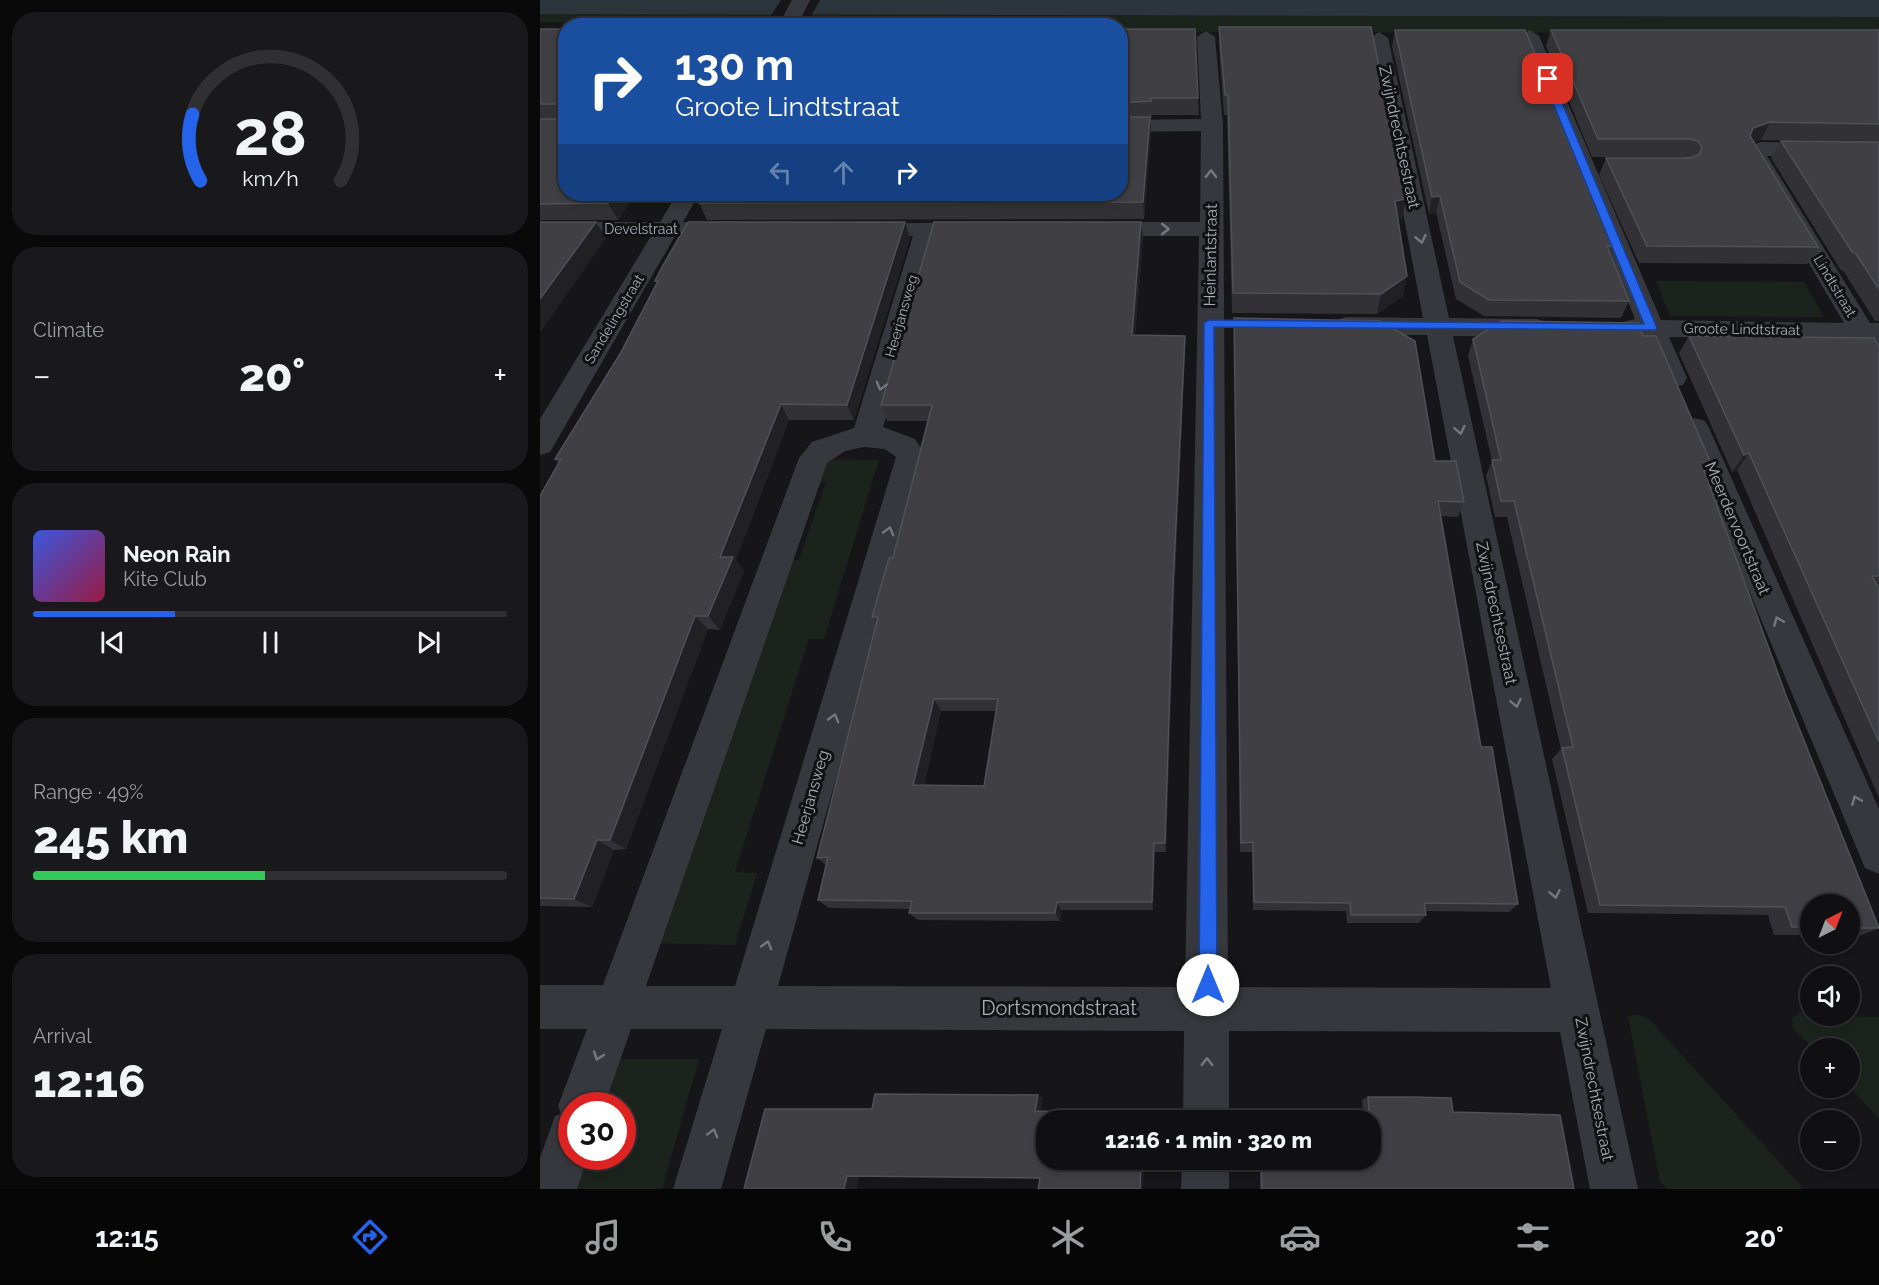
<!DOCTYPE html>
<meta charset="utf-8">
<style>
:root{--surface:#101012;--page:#19191b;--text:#f1f3f6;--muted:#9c9d9f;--line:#303032;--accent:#2563eb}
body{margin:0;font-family:Raleway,sans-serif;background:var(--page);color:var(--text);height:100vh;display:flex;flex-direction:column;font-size:22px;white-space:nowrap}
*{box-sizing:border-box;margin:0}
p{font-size:20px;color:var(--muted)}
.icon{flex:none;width:33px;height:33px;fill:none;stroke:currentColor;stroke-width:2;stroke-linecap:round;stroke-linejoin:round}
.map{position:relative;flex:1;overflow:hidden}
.panel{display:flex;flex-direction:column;gap:12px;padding:12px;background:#09090a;width:540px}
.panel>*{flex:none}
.hud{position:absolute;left:18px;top:18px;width:570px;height:183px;border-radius:24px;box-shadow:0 3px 9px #0003,0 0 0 2px var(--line);background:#1a4fa0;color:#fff;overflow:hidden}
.needle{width:39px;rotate:42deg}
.controls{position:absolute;left:1260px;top:894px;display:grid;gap:12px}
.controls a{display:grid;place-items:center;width:60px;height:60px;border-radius:50%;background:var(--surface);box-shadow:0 3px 9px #0003,0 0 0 2px var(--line);font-size:30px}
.speed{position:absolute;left:18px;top:1092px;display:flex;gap:12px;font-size:30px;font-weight:700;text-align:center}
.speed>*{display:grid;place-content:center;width:78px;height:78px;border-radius:50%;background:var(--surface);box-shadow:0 3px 9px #0003,0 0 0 2px var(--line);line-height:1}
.speed .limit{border:9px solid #d22;background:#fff;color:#111}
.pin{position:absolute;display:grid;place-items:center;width:51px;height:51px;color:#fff;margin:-26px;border-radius:12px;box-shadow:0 3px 9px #0006}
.me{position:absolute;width:66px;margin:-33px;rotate:0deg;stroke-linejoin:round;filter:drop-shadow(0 0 4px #0008)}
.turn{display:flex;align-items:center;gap:21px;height:126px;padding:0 18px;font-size:27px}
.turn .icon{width:78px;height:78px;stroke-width:2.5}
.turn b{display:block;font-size:42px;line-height:51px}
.lanes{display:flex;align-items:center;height:57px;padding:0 18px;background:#0003;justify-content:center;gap:30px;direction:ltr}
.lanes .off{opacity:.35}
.big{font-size:45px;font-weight:800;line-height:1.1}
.panel .widget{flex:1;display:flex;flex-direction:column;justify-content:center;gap:9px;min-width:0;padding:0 21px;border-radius:24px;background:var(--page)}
.panel .dial{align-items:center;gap:0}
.dial svg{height:156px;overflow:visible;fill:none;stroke:var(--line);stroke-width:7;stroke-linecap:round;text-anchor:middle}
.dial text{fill:var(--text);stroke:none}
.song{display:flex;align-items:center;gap:18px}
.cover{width:72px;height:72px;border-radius:9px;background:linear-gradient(135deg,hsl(230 70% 55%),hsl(340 70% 35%))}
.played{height:6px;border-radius:3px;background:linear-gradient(90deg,var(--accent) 30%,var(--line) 30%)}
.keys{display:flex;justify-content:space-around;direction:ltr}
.heat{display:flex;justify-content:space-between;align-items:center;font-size:33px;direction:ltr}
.charge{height:9px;border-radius:4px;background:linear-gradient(90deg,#34c759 49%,var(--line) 0)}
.trip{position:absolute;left:496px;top:1110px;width:345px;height:60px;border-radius:24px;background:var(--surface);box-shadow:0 3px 9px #0003,0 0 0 2px var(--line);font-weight:800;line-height:60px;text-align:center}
.tabs{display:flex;height:96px;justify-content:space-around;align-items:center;background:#060607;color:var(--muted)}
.tabs .icon{width:42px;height:42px}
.tabs .selected{color:var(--accent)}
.tabs b{font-size:27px;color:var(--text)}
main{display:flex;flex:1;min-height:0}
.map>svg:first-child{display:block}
.green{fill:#1c231d}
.water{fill:#2c353c}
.pier{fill:#161618}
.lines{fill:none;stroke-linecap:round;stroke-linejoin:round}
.street{fill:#37383d;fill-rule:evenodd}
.wall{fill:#323236;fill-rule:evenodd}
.shaded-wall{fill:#212124}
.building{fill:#3f3f44;stroke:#4f5156;stroke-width:1.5;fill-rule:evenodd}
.oneway{stroke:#757881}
.route{fill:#2563eb;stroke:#184099;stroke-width:1.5}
.labels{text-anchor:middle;stroke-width:6;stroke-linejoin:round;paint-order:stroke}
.far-street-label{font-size:14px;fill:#a8adb8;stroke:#111113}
.street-label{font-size:16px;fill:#a8adb8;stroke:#111113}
.near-street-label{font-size:20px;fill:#a8adb8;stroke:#111113}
</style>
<main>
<section class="panel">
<div class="widget dial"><svg viewBox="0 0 100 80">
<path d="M14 69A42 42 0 1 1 86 69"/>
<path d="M14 69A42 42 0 0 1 10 35" stroke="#2563eb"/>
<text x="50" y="56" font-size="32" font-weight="700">28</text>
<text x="50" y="72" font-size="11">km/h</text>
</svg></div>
<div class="widget"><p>Climate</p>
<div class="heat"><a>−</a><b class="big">20°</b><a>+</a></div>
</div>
<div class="widget">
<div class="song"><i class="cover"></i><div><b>Neon Rain</b><p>Kite Club</p></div></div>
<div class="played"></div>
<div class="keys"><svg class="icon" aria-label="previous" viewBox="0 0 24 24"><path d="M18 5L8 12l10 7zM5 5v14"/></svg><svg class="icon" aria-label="pause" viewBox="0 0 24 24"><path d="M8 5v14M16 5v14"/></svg><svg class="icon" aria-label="next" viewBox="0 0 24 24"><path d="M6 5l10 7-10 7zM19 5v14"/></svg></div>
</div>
<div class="widget"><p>Range · 49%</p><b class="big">245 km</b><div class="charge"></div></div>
<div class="widget"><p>Arrival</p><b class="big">12:16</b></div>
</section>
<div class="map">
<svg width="1339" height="1189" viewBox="0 0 1339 1189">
<rect width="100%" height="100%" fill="#161618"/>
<!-- green -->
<path class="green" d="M0 14H232L227 23 221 26 0 22Z
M272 15 1339 17V33L581 32 580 26H269Z
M1116 281 1264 282 1284 317 1130 316Z
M281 459 339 460 284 639H269L195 872 217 873 195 945 108 943 246 559 259 560 286 482H273Z
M1259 1012 1270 1013V1016L1339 1017V1119L1310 1087V1048H1273L1254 1029 1252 1019Z
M1095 1014 1109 1019 1262 1187 1260 1189H1127L1120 1182 1088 1017Z
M71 1059H159L122 1189H27L38 1157 82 1156V1106L55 1105Z"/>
<!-- water -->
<path class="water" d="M0 0H1339V17L0 14Z"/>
<!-- pier -->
<path class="pier" d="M241 0H280L270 18 230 17Z"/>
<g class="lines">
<!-- street -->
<path class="street" d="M252 0H270L257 26H238Z
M990 30 999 36 1121 320 1304 323 1203 152 1206 147 1221 142 1339 143V157L1227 156 1330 323H1339V368L1329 365 1314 340 1129 337 1147 378 1143 385 1133 387 1123 385 1102 337 1082 334 1078 328 1082 322 1095 319 981 36Z
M666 31 675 37 683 125 688 987 1011 988 887 335H806L797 332 793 326 797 320 806 317 883 318 830 38 839 32 848 38 909 318 997 319 1006 322 1010 328 1006 334 997 337 913 336 1098 1189H1050L1020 1032 689 1031V1120H643L644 1031 226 1029 181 1189H133L182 1029H91L64 1106H32V1156H48L37 1189H0V1158L15 1116 21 1114 18 1106 47 1029H0V985H63L259 458 272 442 314 428 373 236 315 234 311 229 315 224 436 222 444 224 448 229 444 234 397 236 343 427 375 439 386 456 238 986 645 987 659 236H557L549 234 545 229 549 224 557 222H660L661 131 580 132V120L661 119 657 37ZM324 447 345 449 356 457 195 986H106L287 463 305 451Z
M137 194H159L143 222 195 224 199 229 195 234 187 236H135L10 452 0 455V419L111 236H0V222H120Z
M1155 418 1165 421 1169 428 1339 809V874L1325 868 1141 428 1145 421Z
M642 1160H689V1189H641Z"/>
</g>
<!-- wall -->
<path class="wall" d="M679 27 866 199 862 219H858L863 296 837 314 692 313 687 115H684L679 46Z
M0 29 95 194 78 220H0Z
M580 29 658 98 659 115H612V117L610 118 611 134 604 219 167 220 159 203 580 194Z
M855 30 1077 246 1072 258 1089 301 1081 318 944 316 916 299 896 212 889 214 852 46Z
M1011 30H1339V141L1221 140 1214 142 1278 247 1267 264 1099 263 1059 175 1066 158H1145L1141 157H1052L1006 46Z
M1241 141 1339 142V321H1335L1304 272 1300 269 1231 158Z
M601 222 603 238 595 335 645 351 634 601 626 852H615L613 910H521L520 921 378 920 369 913 370 909 289 908 278 900 286 865 277 858 336 625 332 617 353 558 388 421H347L341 405ZM401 711H456L444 786 384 785Z
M370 238 314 420H249L196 560 204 571 180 630 168 629 86 849 74 850 52 907 0 906V496L18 463 15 459 80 354 117 283 115 281Z
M694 318 895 461 924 502 918 517 901 516 941 747 978 904 969 912 885 911 886 915 879 923H807L806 911 713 910 712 852H700Z
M1103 336 1173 468 1166 477 1247 698 1339 928 1319 936H1310V904H1270V935H1234L1228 915 1048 913 1012 759 1021 749 967 517H955L946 476 952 461 928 356 933 339Z
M1149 336 1339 346V798L1197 470 1192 472 1139 353Z
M828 1097 913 1112 1034 1189H720V1160H831V1120H719V1114L721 1112H823L822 1100Z"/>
<!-- shaded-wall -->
<path class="shaded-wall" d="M610 117 611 134 604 219 603 202Z
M1230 122 1221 140 1204 146 1213 128Z
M74 194H95L78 220 68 203Z
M900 196 896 212 889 214 892 197Z
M866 199 862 219 852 221 855 201Z
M56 222 66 238 0 333V299Z
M365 222 370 238 314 420 307 405Z
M601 222 603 238 594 351 592 335Z
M867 276 863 296 837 314 841 294Z
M645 336V351L634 601 626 852 625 843 633 587Z
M241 404 249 420 196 560 204 571 180 630 168 616 180 557Z
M1209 453 1197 470 1192 472 1204 455Z
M1173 468 1162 483 1164 471Z
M155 616 168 629 86 849 70 840Z
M394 699 401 711 381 796 373 785Z
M57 840 74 850 52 907 34 899Z
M614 843 615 852 613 910 612 902Z
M517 902 521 910 520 921 515 913Z
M498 1095 503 1098 501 1113 495 1111Z
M603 1112 605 1114V1120H603Z
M601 1160H604L603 1189H600Z
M307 1176 319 1177 317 1189H304Z"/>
<!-- building -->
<path class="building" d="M679 27H831L866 199 855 201 867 276 841 294 693 293 688 95H685Z
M0 29H26V194H74L68 203 0 204V119H18V104H0Z
M580 29H655L658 98H611V101L580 103Z
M855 30H985L1077 246H1067L1089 301 949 300 920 282 900 196 892 197Z
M1011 30H1339V124L1230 122 1213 128 1210 136 1278 247 1107 246 1066 158H1149L1159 155 1162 147 1158 141 1149 139H1058Z
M580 117H610L603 202 159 203 164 194H580Z
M1241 141 1339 142V289L1316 254 1312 252Z
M0 222H56L0 299Z
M148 222H365L307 405 241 404 180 557H193L168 616H155L70 840H57L34 899 0 898V496L21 459H15L80 354 118 281H115L122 267Z
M394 222H601L592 335 645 336 633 587 625 843H614L612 902H517L515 913H369L372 901 278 900 288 857 277 858 338 617H332L349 558H353L392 405H341ZM394 699H458L444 786 373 785Z
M694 318 840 321 875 341 895 461H916L924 502 898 501 941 747H952L978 904 884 903 886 915H811L810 903 714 902 713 842 701 843Z
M962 321 1098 323 1103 336H1116L1173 468 1164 471 1247 698 1339 928H1310V904H1270V927H1252L1245 907 1060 905 1022 748 1033 747 974 501H961L952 460H961L933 339Z
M1149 336 1334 338 1339 346V576H1332L1339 589V742L1209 453 1204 455Z
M335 1094 498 1095 495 1111 603 1112V1120H507V1160H601L600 1189H498L500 1178 307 1176 304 1189H204L225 1109H332Z
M828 1097H871L911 1098 913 1112 1020 1115 1034 1189H722L721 1160H831V1120H721V1112H829Z"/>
<!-- one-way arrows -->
<defs><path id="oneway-chevron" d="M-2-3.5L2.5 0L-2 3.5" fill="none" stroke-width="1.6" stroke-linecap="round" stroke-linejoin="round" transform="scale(1.5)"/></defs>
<g class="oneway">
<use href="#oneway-chevron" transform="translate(671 174) rotate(-89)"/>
<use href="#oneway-chevron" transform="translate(625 229)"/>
<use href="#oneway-chevron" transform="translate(881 239) rotate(78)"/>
<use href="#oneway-chevron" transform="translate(341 386) rotate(106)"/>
<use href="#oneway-chevron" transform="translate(920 430) rotate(78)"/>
<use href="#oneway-chevron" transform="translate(349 531) rotate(-74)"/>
<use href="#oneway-chevron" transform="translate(1238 621) rotate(-113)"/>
<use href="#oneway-chevron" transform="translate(976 703) rotate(78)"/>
<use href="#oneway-chevron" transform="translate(294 718) rotate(-74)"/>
<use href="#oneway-chevron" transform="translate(1316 800) rotate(-113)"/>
<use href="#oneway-chevron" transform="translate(1015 894) rotate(78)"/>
<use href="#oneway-chevron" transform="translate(227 945) rotate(-74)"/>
<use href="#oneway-chevron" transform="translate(58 1056) rotate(109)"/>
<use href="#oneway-chevron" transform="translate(667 1062) rotate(-89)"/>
<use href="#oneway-chevron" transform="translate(173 1133) rotate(-74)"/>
</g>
<!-- route -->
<path class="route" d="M1008 77 1012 79 1117 328 1115 330 674 327 677 985 674 991 668 994 662 991 659 985 664 323 669 320 1104 324 1003 79Z"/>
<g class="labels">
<!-- far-street labels -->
<g class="far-street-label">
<text x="101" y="234">Develstraat</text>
<text transform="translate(1295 286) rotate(59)" y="5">Lindtstraat</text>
<text transform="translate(361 316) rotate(-74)" y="5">Heerjansweg</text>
<text transform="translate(74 319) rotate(-59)" y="5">Sandelingstraat</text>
<text transform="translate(1202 329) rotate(1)" y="5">Groote Lindtstraat</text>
</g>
<!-- street labels -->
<g class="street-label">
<text transform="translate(860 137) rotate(78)" y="6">Zwijndrechtsestraat</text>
<text transform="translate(670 255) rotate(-89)" y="6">Heinlantstraat</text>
<text transform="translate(1198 528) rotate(67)" y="6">Meerdervoortstraat</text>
<text transform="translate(957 613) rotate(78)" y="6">Zwijndrechtsestraat</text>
<text transform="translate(270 797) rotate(-74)" y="6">Heerjansweg</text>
<text transform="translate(1055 1089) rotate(79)" y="6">Zwijndrechtsestraat</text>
</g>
<!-- near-street labels -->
<g class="near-street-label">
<text x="519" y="1015">Dortsmondstraat</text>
</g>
</g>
</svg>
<div class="controls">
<a><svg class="needle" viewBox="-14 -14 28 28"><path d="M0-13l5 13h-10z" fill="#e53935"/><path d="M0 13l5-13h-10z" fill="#9c9d9f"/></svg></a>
<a><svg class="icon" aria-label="sound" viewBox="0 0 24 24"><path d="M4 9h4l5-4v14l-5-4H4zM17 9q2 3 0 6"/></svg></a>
<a>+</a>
<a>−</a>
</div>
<div class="speed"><div class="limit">30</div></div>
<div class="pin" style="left:1008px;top:79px;background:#d93025"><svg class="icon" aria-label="arrive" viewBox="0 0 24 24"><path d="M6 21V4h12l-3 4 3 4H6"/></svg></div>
<svg class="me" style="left:668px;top:985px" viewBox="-20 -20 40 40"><circle r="19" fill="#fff"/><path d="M0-13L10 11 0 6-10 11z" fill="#2563eb"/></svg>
<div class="trip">12:16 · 1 min · 320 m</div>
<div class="hud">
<div class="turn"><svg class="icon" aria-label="right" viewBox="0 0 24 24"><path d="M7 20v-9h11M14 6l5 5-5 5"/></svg><div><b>130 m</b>Groote Lindtstraat</div></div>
<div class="lanes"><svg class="icon off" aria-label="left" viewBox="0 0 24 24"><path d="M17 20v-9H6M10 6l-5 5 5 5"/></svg><svg class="icon off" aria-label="ahead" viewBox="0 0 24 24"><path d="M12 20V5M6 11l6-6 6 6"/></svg><svg class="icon" aria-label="right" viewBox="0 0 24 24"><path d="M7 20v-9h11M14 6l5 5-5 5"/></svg></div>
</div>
</div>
</main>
<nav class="tabs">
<b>12:15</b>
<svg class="icon selected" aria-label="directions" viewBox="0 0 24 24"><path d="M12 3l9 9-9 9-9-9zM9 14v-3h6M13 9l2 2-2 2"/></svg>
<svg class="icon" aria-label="music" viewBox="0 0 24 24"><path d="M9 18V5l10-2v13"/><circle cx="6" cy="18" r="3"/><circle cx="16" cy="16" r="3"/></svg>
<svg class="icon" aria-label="phone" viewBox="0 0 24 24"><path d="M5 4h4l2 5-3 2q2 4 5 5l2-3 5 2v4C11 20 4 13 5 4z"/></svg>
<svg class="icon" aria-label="climate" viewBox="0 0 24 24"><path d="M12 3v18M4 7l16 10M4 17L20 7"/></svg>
<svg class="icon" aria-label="car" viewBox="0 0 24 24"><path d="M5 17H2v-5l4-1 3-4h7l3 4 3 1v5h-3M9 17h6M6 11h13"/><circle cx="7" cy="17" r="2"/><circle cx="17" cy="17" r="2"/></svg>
<svg class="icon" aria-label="filters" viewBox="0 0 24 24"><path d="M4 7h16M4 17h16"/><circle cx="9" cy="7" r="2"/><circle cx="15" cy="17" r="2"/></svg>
<b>20°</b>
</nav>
